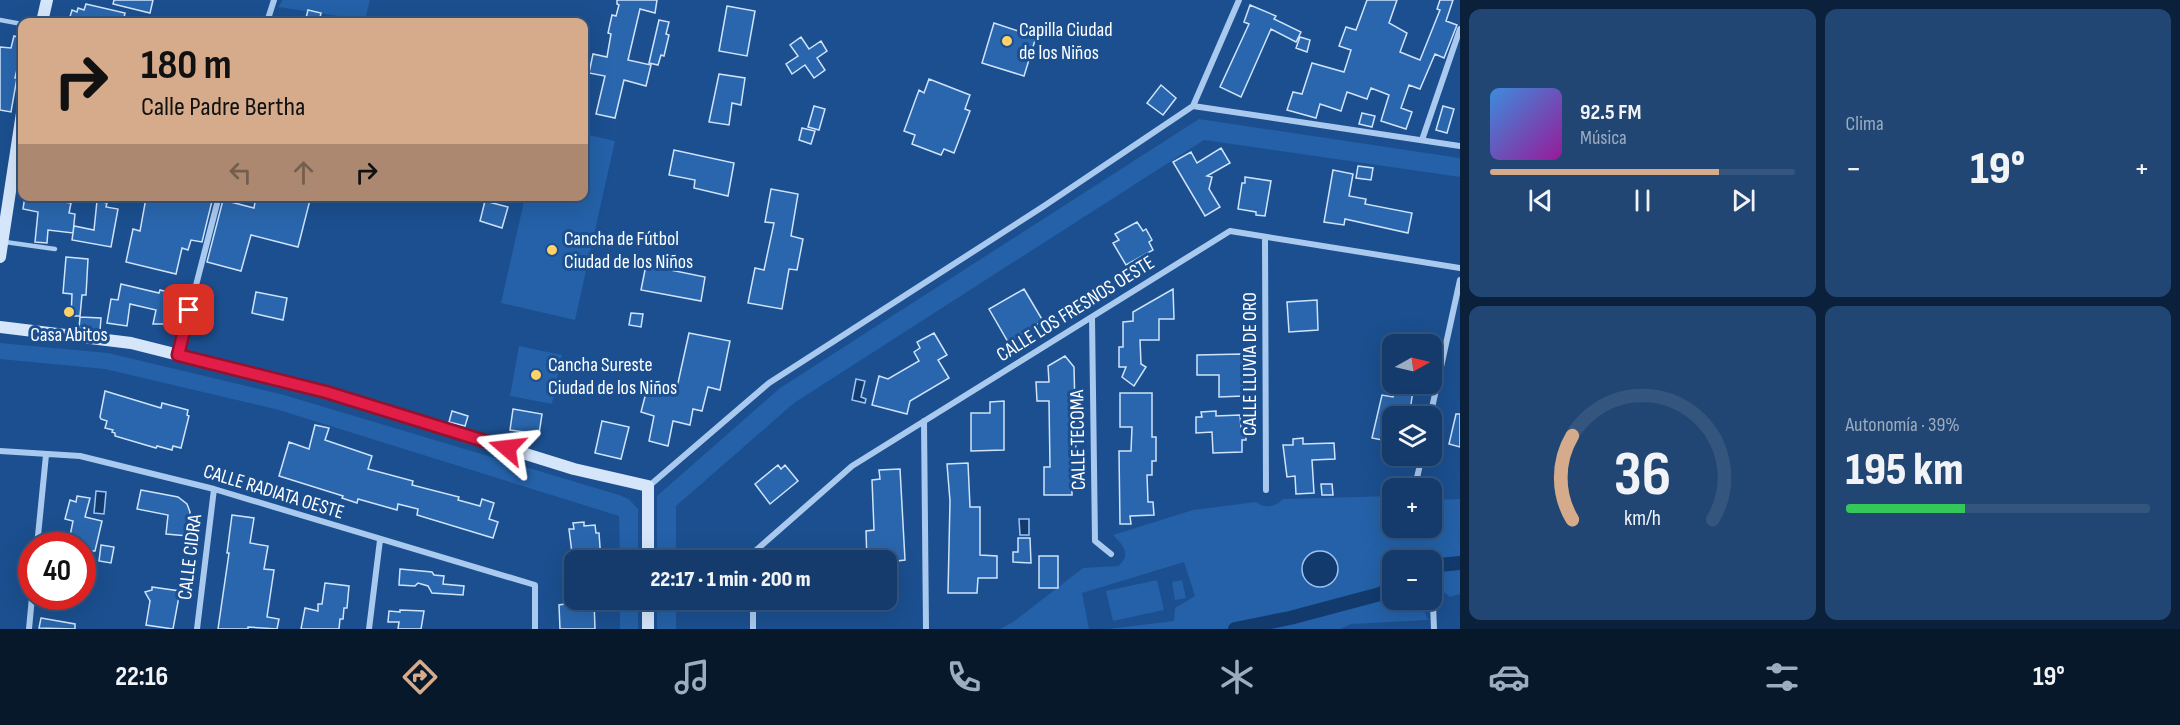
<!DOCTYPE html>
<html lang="es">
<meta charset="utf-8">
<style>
:root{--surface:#143b6b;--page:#214673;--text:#f1f3f6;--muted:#9dadc1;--line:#33557e;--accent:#d6ab8b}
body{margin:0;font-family:"Sofia Sans Condensed",sans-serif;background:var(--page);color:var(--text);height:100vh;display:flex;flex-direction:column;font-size:22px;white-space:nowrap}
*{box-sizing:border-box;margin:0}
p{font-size:20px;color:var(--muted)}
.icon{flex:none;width:33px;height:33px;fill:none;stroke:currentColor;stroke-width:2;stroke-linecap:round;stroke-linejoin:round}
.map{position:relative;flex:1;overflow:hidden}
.side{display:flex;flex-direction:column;gap:9px;padding:9px;background:#0b203b;width:720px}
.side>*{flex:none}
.banner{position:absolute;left:18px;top:18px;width:570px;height:183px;border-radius:12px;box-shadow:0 6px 24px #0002,0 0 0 2px var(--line);background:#d6ab8b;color:#111;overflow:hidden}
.needle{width:39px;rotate:82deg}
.buttons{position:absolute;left:1382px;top:334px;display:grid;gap:12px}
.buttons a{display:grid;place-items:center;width:60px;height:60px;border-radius:12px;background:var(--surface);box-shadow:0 6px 24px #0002,0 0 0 2px var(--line);font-size:30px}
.speed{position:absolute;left:18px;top:532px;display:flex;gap:12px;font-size:30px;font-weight:700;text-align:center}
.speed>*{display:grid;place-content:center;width:78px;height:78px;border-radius:50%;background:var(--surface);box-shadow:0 6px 24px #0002,0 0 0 2px var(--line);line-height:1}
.speed .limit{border:9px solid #d22;background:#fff;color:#111}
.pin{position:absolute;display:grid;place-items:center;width:51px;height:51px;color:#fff;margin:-26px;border-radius:12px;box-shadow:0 3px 9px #0006}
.me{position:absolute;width:66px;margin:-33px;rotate:287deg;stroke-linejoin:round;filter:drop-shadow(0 0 4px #0008)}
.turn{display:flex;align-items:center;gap:21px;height:126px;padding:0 24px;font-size:27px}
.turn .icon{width:78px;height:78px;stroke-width:2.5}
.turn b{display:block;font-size:42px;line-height:51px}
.lanes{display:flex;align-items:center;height:57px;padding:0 24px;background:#0003;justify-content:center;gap:30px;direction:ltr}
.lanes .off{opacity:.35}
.big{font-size:45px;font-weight:800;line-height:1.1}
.side .tile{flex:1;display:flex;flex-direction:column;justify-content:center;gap:9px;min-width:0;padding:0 21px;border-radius:12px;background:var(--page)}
.side .dial{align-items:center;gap:0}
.dial svg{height:156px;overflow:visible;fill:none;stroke:var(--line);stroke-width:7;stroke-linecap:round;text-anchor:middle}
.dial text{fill:var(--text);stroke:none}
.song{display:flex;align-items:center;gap:18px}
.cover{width:72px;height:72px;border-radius:9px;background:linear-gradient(135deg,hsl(210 70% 55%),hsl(300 70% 35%))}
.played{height:6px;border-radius:3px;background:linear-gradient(90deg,var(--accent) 75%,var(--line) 75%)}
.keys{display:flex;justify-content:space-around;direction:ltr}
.heat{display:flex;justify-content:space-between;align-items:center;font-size:33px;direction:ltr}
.charge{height:9px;border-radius:4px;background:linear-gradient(90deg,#34c759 39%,var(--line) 0)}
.side .tiles{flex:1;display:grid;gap:9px;grid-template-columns:repeat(2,1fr)}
.trip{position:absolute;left:564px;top:550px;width:333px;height:60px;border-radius:12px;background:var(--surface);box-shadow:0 6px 24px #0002,0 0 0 2px var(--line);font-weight:800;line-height:60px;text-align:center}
.menu{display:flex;height:96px;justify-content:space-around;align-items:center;background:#08182b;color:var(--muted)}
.menu .icon{width:42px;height:42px}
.menu .current{color:var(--accent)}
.menu b{font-size:27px;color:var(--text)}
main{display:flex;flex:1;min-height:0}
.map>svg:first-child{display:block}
.green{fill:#2461a8}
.water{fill:#123a6d;stroke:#9cc4f0;stroke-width:1.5}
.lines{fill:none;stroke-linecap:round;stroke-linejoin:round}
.canal{stroke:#123a6d;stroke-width:14}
.building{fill:#2a66ad;stroke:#cfe3fa;stroke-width:1.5}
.lane{stroke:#a9c9ee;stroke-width:4.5}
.street{stroke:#a9c9ee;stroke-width:6}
.secondary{stroke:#d6e6fa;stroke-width:12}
.route-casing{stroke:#92132f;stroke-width:15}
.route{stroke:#e11d48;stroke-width:10}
.poi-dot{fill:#ffd166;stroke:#1b4f8f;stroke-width:2}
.labels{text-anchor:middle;stroke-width:6;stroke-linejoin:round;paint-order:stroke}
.poi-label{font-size:20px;fill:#fff;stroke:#1b4f8f;text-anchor:start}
.street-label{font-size:20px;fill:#fff;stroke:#1b4f8f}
</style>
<main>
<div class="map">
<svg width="1460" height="629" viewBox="0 0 1460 629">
<rect width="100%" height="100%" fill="#1b4f8f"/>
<!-- green -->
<path class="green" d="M283 0H370L365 20 278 7Z
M1199 119 1460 158V177L1204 140 794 403 676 506V561H657V496L780 388Z
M584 134 615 141 575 320 501 303 525 197 584 196Z
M0 343 108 353 284 395 619 495 629 499 638 509V561H620L619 516 279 410 105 369 0 359Z
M519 346 562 355 552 404 510 396Z
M1392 496V528H1431V500L1460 499V594L1450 597 1440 589 1431 590V561H1392V600H1422V606L1428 620 1351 624 1340 629H1108L1174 621 1175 608 1195 596 1184 562 1082 593 1089 629H1000L1013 622 1083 568 1118 566C1132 555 1123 545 1113 535L1193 510 1256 502C1266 509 1275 507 1283 499Z
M1157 580 1164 610 1113 621 1106 591Z
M1182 580 1186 598 1175 600 1172 582Z
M620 600H638V629H620Z
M657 600H676V629H657Z"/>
<!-- water -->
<path class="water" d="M856 379 865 381 861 397 866 399 865 403 852 400Z
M96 491 106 492 104 514 94 513Z
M1019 519H1029V535H1020Z
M1302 569a18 18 0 1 1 36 0a18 18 0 1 1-36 0Z"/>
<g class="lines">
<!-- canal -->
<path class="canal" d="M1431 569 1439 565 1460 563
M1235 629 1290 618 1380 594 1392 588"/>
</g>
<!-- building -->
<path class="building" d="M114 0H153L150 13 113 4Z
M617 0H657L655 13 640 9 628 60 651 65 646 86 624 80 615 118 596 114 605 76 589 73 593 54 607 57 611 34 608 33 612 15 616 16 619 5 617 4Z
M1367 0H1397L1389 23 1407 33 1400 52 1420 60 1440 10 1437 9 1440 0H1453L1446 21 1457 25 1444 58 1435 54 1420 89 1409 85 1401 108 1412 112 1406 129 1381 121 1389 95 1371 88 1367 99 1347 92 1341 111 1320 104 1316 118 1287 110 1293 92 1302 94 1312 63 1344 72 1351 50 1339 46 1346 27 1356 30Z
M86 4 125 13 123 22H74L69 20 72 10 77 12 78 8 84 10Z
M1250 5 1276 16 1274 19 1301 32 1296 42 1271 29 1241 97 1220 87 1249 24 1244 22Z
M727 6 755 11 747 56 719 51Z
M308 10 321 13 319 22H305Z
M659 20 669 22 666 34 669 35 664 56 661 55 658 65 649 63Z
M994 23 1036 37 1024 76 982 63Z
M14 36 22 38V52H21L15 78H17L11 112 0 110V47L11 48Z
M801 37 809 49 821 41 827 51 817 58 825 70 814 78 805 65 792 74 786 64 798 56 790 45Z
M1300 37 1310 40 1307 52 1296 48Z
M719 74 745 78 741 105 732 103 729 125 709 122Z
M929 79 970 95 965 109 970 111 954 153 944 149 941 155 912 144 915 135 904 131 919 90 924 93Z
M1161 85 1176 98 1163 115 1147 103Z
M814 106 825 109 819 130 808 127Z
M1443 106 1454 109 1447 133 1436 130Z
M1362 113 1375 116 1372 127 1359 124Z
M802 128 815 131 811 144 799 140Z
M1221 148 1230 163 1207 176 1212 177 1209 189 1220 207 1205 216 1173 162 1191 152 1197 163Z
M674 150 734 163 728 196 694 188 695 180 669 175Z
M1358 166 1373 168 1371 180 1356 178Z
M1333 170 1353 174 1349 196 1366 199 1365 204 1412 213 1408 233 1345 219 1344 225 1324 222Z
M1245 177 1271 181 1265 216 1256 215V212L1238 209 1242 183H1245Z
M771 189 798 194 791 236 803 239 797 270 789 269 782 309 748 303 755 268 764 270 774 223 765 222Z
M25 196 71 203 69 213 75 214 73 233 48 230 47 243 35 242 38 212 23 209Z
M169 196 213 197 202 242 191 240 188 250 182 248 176 274 126 262 133 229 140 231 146 198 168 201Z
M256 196H279L299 201 300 196H311L298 247 251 235 241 271 207 262 223 200 254 208Z
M97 201 107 203 106 207 118 209 111 247 72 240 74 226 94 230Z
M485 201 508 207 502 228 480 221Z
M1137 222 1143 231 1146 229 1152 240 1149 242 1153 250 1126 265 1113 243 1119 240 1115 234Z
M66 257 88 259 86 295H82L80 316H71L72 294 63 293Z
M646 265 705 277 701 301 641 290Z
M121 284 159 293 160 290 176 294 170 324H153L156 310 130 304 127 326 107 323 111 299 118 300Z
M1024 289 1043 321 1008 342 989 309Z
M1173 289 1174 319H1159V340H1140L1141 364 1146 367 1134 386 1122 377 1126 367H1119V347H1123V322L1133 321V312Z
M256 292 287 298 283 320 252 313Z
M1317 300 1318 330 1289 332 1287 302Z
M631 313 643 314 641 327 629 325Z
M80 317 101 318 100 331 79 328Z
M689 333 730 341 720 390 708 387 702 411 693 409 690 425 673 421 668 446 649 441 654 416 641 412 648 385 676 392Z
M934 333 947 355 938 360 949 378 910 401 907 414 872 405 879 376 888 379 919 361 914 352 920 348 917 342Z
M1242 354 1243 396 1219 397V375H1197V355Z
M1065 356 1074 367 1076 451H1072V495H1044V467H1050L1049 401H1037L1036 382H1049L1048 366Z
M1396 384H1414L1409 417H1392V442L1372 438 1382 395 1393 397Z
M105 391 161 408 162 403 188 410 187 415 189 416 181 448 173 446 172 450 157 446 156 448 115 436V433L112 432 113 430 105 428 107 421 101 419 100 417Z
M1120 393H1152V437H1156V461H1152V475H1147L1148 502H1153L1154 515 1130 516 1131 524H1120L1119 451H1131L1132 427H1120Z
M1004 401V450L971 451V413H990V402Z
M513 409 542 414 539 434 510 430Z
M452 411 468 416 465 426 449 422Z
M1216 411V416L1240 415 1241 427H1246V440H1242V452L1213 453 1212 432 1196 433V417H1202L1201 412Z
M1456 414H1460V447L1449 444Z
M602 421 629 427 621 459 595 453Z
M315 425 329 428 325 440 372 456 368 469 413 481 412 485 459 497 458 500 480 506 482 499 494 503 489 519 498 522 493 538 417 515 418 509 398 504 397 510 358 499 357 503 342 498 343 496 279 476 289 442 309 449Z
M1303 438V444L1334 443 1335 459 1312 460 1314 493 1296 494 1295 476 1287 477 1283 445H1293V439Z
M968 463 970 507H980V555L997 556V578H978L977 593H948L950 501 947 464Z
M778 465 781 469 785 465 798 481 770 504 755 484Z
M900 469 905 560 897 561V570H886V561H867L866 531 874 530 872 480 880 479 879 470Z
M1321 484H1332L1333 495H1322Z
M141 490 178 497 187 504 190 512 188 536 166 534 168 515 137 509Z
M77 496 90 498 85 517 102 521 95 551H82V546H68L73 521 65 519 70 500 76 502Z
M232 515 254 518 250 543 268 546 264 569 274 570 267 617 279 619 277 629 248 627V629H218L229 553H227Z
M584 522V526L595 525 596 533H599L601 561H573L569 529H574L573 523Z
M1018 538H1030L1031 563 1013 562V552H1018Z
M101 545 114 547 111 563 99 561Z
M1039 556H1058V588H1039Z
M400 569 432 572 434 575 444 576 443 584 464 586 463 595 432 593 428 586 418 583 415 586 399 585Z
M325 583 349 586 347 608H344L343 619H340L339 629H301L305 608 318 611V604H322Z
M152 587 180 591 173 629 146 625 150 601 145 592 152 590Z
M564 598 594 600 595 629H560L559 605 565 604Z
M400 610 424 611 421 629H398L399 622H388L389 611 400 612Z
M41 618 75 624V629L39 628Z"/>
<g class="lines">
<!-- lane -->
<path class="lane" d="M0 20 22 24
M5 242 55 249"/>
<!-- street -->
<path class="street" d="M267 22 274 0
M1193 106 1460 146
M1422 140 1460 29
M1265 237 1266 490
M1092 318 1095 541 1111 554
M178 355 219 196
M1430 417 1460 280
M924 421 926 629
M0 451 80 456 214 489 535 585V629
M1416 482 1422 456
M649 486 769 383 1044 206 1193 106 1239 0
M37 546 46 455
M753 561V553L852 466 1230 231 1460 268
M753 600V629
M1433 604 1434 629
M29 629 32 597
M197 629 214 489
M369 629 380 540"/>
<!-- secondary -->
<path class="secondary" d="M42 22 47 0
M0 257 22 113
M0 327 131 343 326 392 574 469 648 486V561
M648 629V600"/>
</g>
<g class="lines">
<!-- route casing -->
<g class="route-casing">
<path id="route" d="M189 310 178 355 326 392 507 448"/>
</g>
<!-- route -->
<use href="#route" class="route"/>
</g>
<!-- markers -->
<g class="poi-dot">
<circle cx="1007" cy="41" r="6"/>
<circle cx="552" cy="250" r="6"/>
<circle cx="69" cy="312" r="6"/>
<circle cx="536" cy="375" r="6"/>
</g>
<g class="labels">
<!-- poi labels -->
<g class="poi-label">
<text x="1019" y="36">Capilla Ciudad<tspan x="1019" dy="23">de los Niños</tspan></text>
<text x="564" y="245">Cancha de Fútbol<tspan x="564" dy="23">Ciudad de los Niños</tspan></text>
<text x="69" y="341" text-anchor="middle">Casa Abitos</text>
<text x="548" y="371">Cancha Sureste<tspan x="548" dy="23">Ciudad de los Niños</tspan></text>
</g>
<!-- street labels -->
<g class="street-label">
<text transform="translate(1075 308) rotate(-32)" y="7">CALLE LOS FRESNOS OESTE</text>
<text transform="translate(1249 364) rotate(-90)" y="7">CALLE LLUVIA DE ORO</text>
<text transform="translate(1077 440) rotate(-91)" y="7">CALLE TECOMA</text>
<text transform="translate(274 491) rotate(17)" y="7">CALLE RADIATA OESTE</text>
<text transform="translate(189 557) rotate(-83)" y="7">CALLE CIDRA</text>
</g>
</g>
</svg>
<div class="buttons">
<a><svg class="needle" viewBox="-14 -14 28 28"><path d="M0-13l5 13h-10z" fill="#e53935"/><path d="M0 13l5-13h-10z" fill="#9dadc1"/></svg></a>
<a><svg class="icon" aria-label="layers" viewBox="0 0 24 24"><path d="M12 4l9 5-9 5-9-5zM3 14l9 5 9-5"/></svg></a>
<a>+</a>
<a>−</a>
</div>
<div class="speed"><div class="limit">40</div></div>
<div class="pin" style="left:189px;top:310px;background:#d93025"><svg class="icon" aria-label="arrive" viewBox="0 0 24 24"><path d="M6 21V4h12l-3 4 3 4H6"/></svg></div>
<svg class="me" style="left:507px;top:448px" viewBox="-20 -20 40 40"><path d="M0-17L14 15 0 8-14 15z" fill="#e11d48" stroke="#fff" stroke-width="4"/></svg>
<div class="trip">22:17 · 1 min · 200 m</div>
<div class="banner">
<div class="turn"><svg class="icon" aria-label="right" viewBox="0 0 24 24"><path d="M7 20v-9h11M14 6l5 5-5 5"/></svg><div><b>180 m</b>Calle Padre Bertha</div></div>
<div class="lanes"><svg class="icon off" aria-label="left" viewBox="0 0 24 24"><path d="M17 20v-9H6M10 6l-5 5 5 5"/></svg><svg class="icon off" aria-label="ahead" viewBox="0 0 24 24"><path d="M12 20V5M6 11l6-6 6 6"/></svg><svg class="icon" aria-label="right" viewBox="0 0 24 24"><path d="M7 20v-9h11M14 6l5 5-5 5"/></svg></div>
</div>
</div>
<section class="side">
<div class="tiles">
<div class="tile">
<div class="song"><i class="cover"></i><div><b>92.5 FM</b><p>Música</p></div></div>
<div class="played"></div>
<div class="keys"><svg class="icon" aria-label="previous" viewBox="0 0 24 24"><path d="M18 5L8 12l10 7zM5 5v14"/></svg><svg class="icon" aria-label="pause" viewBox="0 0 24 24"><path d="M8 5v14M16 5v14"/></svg><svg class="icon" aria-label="next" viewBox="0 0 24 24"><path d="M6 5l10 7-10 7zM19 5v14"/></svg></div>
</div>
<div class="tile"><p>Clima</p>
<div class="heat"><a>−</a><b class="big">19°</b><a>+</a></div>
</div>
<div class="tile dial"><svg viewBox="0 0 100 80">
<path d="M14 69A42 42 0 1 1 86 69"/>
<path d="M14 69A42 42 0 0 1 14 26" stroke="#d6ab8b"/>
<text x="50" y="56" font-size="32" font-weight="700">36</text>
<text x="50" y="72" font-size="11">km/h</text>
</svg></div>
<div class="tile"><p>Autonomía · 39%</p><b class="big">195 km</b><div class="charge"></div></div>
</div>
</section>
</main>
<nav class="menu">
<b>22:16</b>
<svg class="icon current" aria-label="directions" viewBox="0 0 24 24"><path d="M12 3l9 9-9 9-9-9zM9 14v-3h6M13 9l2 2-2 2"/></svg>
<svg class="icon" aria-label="music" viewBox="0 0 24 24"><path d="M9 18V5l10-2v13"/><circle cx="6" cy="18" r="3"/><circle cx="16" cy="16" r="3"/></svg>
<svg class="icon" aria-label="phone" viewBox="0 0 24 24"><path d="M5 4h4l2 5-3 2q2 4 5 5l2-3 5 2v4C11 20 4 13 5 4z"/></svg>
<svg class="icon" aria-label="climate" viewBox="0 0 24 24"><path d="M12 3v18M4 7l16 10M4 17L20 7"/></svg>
<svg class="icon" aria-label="car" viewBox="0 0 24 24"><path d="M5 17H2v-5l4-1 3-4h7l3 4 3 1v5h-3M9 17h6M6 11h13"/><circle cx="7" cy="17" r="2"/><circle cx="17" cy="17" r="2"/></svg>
<svg class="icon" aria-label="filters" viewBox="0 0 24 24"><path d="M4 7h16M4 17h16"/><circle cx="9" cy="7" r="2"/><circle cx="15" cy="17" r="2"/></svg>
<b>19°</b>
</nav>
